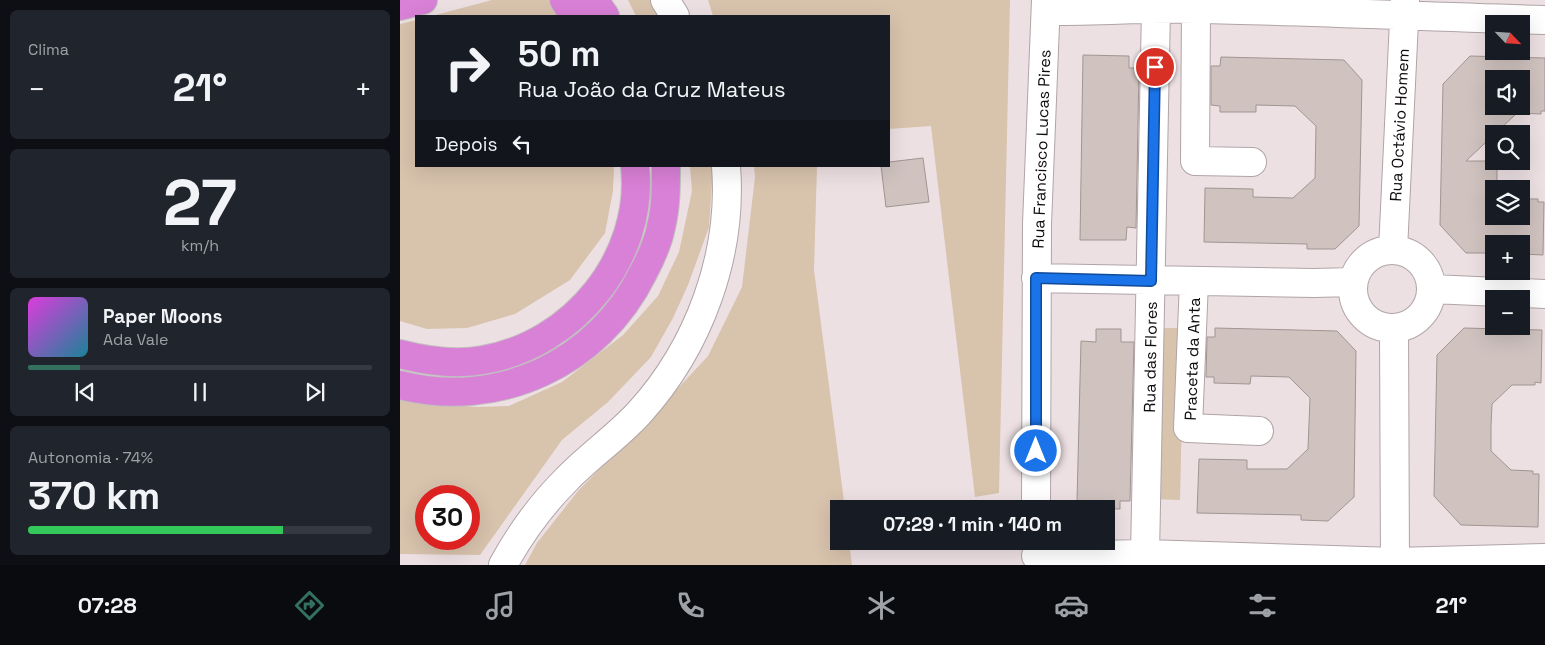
<!DOCTYPE html>
<html lang="pt">
<meta charset="utf-8">
<style>
:root{--surface:#171b24;--page:#20242c;--text:#f1f3f6;--muted:#9ea1a6;--line:#363941;--accent:#33715e}
body{margin:0;font-family:"Space Grotesk",sans-serif;background:var(--page);color:var(--text);height:100vh;display:flex;flex-direction:column;font-size:19px;white-space:nowrap}
*{box-sizing:border-box;margin:0}
p{font-size:16px;color:var(--muted)}
.icon{flex:none;width:28px;height:28px;fill:none;stroke:currentColor;stroke-width:2;stroke-linecap:round;stroke-linejoin:round}
.map{position:relative;flex:1;overflow:hidden}
.details{display:flex;flex-direction:column;gap:10px;padding:10px;background:#0d0f14;width:400px}
.details>*{flex:none}
.hud{position:absolute;left:15px;top:15px;width:475px;height:152px;border-radius:0px;box-shadow:0 5px 20px #0002;background:#171b24;color:var(--text);overflow:hidden}
.needle{width:32px;rotate:115deg}
.tools{position:absolute;left:1085px;top:15px;display:grid;gap:10px}
.tools a{display:grid;place-items:center;width:45px;height:45px;border-radius:0px;background:var(--surface);box-shadow:0 5px 20px #0002;font-size:25px}
.speed{position:absolute;left:15px;top:485px;display:flex;gap:10px;font-size:25px;font-weight:700;text-align:center}
.speed>*{display:grid;place-content:center;width:65px;height:65px;border-radius:50%;background:var(--surface);box-shadow:0 5px 20px #0002;line-height:1}
.speed .limit{border:8px solid #d22;background:#fff;color:#111}
.pin{position:absolute;display:grid;place-items:center;width:42px;height:42px;color:#fff;margin:-21px;border:2px solid #fff;border-radius:50%;box-shadow:0 1px 5px #0007}
.me{position:absolute;width:55px;margin:-28px;rotate:0deg;stroke-linejoin:round;filter:drop-shadow(0 0 4px #0008)}
.turn{display:flex;align-items:center;gap:18px;height:105px;padding:0 20px;font-size:22px}
.turn .icon{width:65px;height:65px;stroke-width:2.5}
.turn b{display:block;font-size:35px;line-height:42px}
.then{display:flex;align-items:center;height:48px;padding:0 20px;background:#0003;gap:10px;font-size:19px}
.big{font-size:38px;font-weight:800;line-height:1.1}
.details .tile{flex:1;display:flex;flex-direction:column;justify-content:center;gap:8px;min-width:0;padding:0 18px;border-radius:8px;background:var(--page)}
.details .dial{align-items:center;gap:0}
.dial b{font-size:65px;line-height:1}
.song{display:flex;align-items:center;gap:15px}
.cover{width:60px;height:60px;border-radius:8px;background:linear-gradient(135deg,hsl(300 70% 55%),hsl(190 70% 35%))}
.played{height:5px;border-radius:2px;background:linear-gradient(90deg,var(--accent) 15%,var(--line) 15%)}
.keys{display:flex;justify-content:space-around;direction:ltr}
.heat{display:flex;justify-content:space-between;align-items:center;font-size:28px;direction:ltr}
.charge{height:8px;border-radius:4px;background:linear-gradient(90deg,#34c759 74%,var(--line) 0)}
.trip{position:absolute;left:430px;top:500px;width:285px;height:50px;border-radius:0px;background:var(--surface);box-shadow:0 5px 20px #0002;font-weight:800;line-height:50px;text-align:center}
.menu{display:flex;height:80px;justify-content:space-around;align-items:center;background:#090b0e;color:var(--muted)}
.menu .icon{width:35px;height:35px}
.menu .on{color:var(--accent)}
.menu b{font-size:22px;color:var(--text)}
main{display:flex;flex:1;min-height:0}
.map>svg:first-child{display:block}
.green{fill:#d8c3ad;fill-rule:evenodd}
.building{fill:#cfc2bf;stroke:#a19592;fill-rule:evenodd}
.lines{fill:none;stroke-linecap:round;stroke-linejoin:round}
.minor-casing{stroke:#b0a4a7;stroke-width:30}
.tertiary-casing{stroke:#b0a4a7;stroke-width:30}
.motorway-casing{stroke:#c1c0c0;stroke-width:30}
.minor{stroke:#fff;stroke-width:28}
.tertiary{stroke:#fff;stroke-width:28}
.motorway{stroke:#d980d7;stroke-width:28}
.route-casing{stroke:#114b97;stroke-width:12}
.route{stroke:#1a73e8;stroke-width:9}
.labels{text-anchor:middle;stroke-width:4;stroke-linejoin:round;paint-order:stroke}
.street-label{font-size:16px;fill:#0f0b0c;stroke:#fff}
</style>
<main>
<section class="details">
<div class="tile"><p>Clima</p>
<div class="heat"><a>−</a><b class="big">21°</b><a>+</a></div>
</div>
<div class="tile dial"><b>27</b><p>km/h</p></div>
<div class="tile">
<div class="song"><i class="cover"></i><div><b>Paper Moons</b><p>Ada Vale</p></div></div>
<div class="played"></div>
<div class="keys"><svg class="icon" aria-label="previous" viewBox="0 0 24 24"><path d="M18 5L8 12l10 7zM5 5v14"/></svg><svg class="icon" aria-label="pause" viewBox="0 0 24 24"><path d="M8 5v14M16 5v14"/></svg><svg class="icon" aria-label="next" viewBox="0 0 24 24"><path d="M6 5l10 7-10 7zM19 5v14"/></svg></div>
</div>
<div class="tile"><p>Autonomia · 74%</p><b class="big">370 km</b><div class="charge"></div></div>
</section>
<div class="map">
<svg width="1145" height="565" viewBox="0 0 1145 565">
<rect width="100%" height="100%" fill="#ede0e3"/>
<!-- green -->
<path class="green" d="M92 0H150L159 16H32Z
M228 0H252L261 16H236Z
M308 0H610L599 493 575 497 531 126 489 129V16H313Z
M16 20V166H214L213 191 205 233 170 280 115 314 67 328 27 329 0 321V24Z
M290 166H313L309 227 288 285 273 318 251 357 208 402 162 440 80 555 0 554V398L8 401 76 407 109 406 162 382 223 335 258 296 279 252 292 191ZM26 496H69V539H26Z
M354 166H417L414 270 445 509H439V541H449L452 565H125L137 543 178 491 268 399 308 356 342 287 355 177Z
M759 328H784L780 500 752 499Z"/>
<!-- building -->
<path class="building" d="M683 55 729 56V68H739L736 228 727 227 726 240H680Z
M1070 56 1145 58V111H1141V114L1117 113 1066 161H1097V180L1106 189H1094V216H1121V199H1138V202H1144L1143 255 1121 254V244H1094V253H1066L1040 225 1043 84ZM1094 79H1121V106H1094Z
M821 57 944 60 962 80 959 226 935 249H907V244L804 242 805 188 853 189V197L893 198 915 178 916 126 895 106 856 105V112H820V106L811 105V66H820Z
M523 158 529 202 486 207 481 166H489V162Z
M815 328 937 331 956 351 954 497 928 521 901 520V515L797 513 799 459 847 460V469H887L908 449 910 398 889 377 851 376 850 384 814 383V377H806L807 337H815Z
M1064 328 1142 330 1141 383 1135 382V385H1112L1092 404 1091 427V451L1111 470 1133 471V474H1139L1138 527 1061 525 1034 496 1037 355Z
M696 329H721V342H734L730 501H720V509H694V502L677 501 681 341 696 342Z"/>
<g class="lines">
<!-- minor casing -->
<g class="minor-casing">
<path id="minor" d="M796 9 795 161 852 162
M646 11C697 11 747 8 797 9 913 11 1029 17 1145 20
M953 289a39 39 0 1 1 78 0a39 39 0 1 1-78 0Z
M993 250 1005 0
M636 278 914 283 953 282
M794 281 788 428 859 431
M1032 289 1145 294
M994 328 995 565
M636 509 637 224 646 0
M745 554 756 9
M636 556 745 554 995 562 1145 558"/>
</g>
<!-- tertiary casing -->
<g class="tertiary-casing">
<path id="tertiary" d="M265 0 275 16
M103 565C120 534 141 505 166 480 189 456 217 437 239 413 299 347 333 255 326 166"/>
</g>
<!-- motorway casing -->
<g class="motorway-casing">
<path id="motorway" d="M164 0 174 16
M194 0 205 16
M0 6 23 0
M0 354C27 361 56 365 83 360 173 345 245 258 235 166
M0 385C98 410 198 364 243 273 251 258 258 243 261 227 266 207 266 187 266 166"/>
</g>
<!-- minor -->
<use href="#minor" class="minor"/>
<!-- tertiary -->
<use href="#tertiary" class="tertiary"/>
<!-- motorway -->
<use href="#motorway" class="motorway"/>
</g>
<g class="lines">
<!-- route casing -->
<g class="route-casing">
<path id="route" d="M636 451V278L751 281 755 67"/>
</g>
<!-- route -->
<use href="#route" class="route"/>
</g>
<g class="labels">
<!-- street labels -->
<g class="street-label">
<text transform="translate(999 125) rotate(-87)" y="6">Rua Octávio Homem</text>
<text transform="translate(641 149) rotate(-88)" y="6">Rua Francisco Lucas Pires</text>
<text transform="translate(750 357) rotate(-89)" y="6">Rua das Flores</text>
<text transform="translate(792 359) rotate(-88)" y="6">Praceta da Anta</text>
</g>
</g>
</svg>
<div class="tools">
<a><svg class="needle" viewBox="-14 -14 28 28"><path d="M0-13l5 13h-10z" fill="#e53935"/><path d="M0 13l5-13h-10z" fill="#9ea1a6"/></svg></a>
<a><svg class="icon" aria-label="sound" viewBox="0 0 24 24"><path d="M4 9h4l5-4v14l-5-4H4zM17 9q2 3 0 6"/></svg></a>
<a><svg class="icon" aria-label="search" viewBox="0 0 24 24"><circle cx="10" cy="10" r="6"/><path d="M15 15l6 6"/></svg></a>
<a><svg class="icon" aria-label="layers" viewBox="0 0 24 24"><path d="M12 4l9 5-9 5-9-5zM3 14l9 5 9-5"/></svg></a>
<a>+</a>
<a>−</a>
</div>
<div class="speed"><div class="limit">30</div></div>
<div class="pin" style="left:755px;top:67px;background:#d93025"><svg class="icon" aria-label="arrive" viewBox="0 0 24 24"><path d="M6 21V4h12l-3 4 3 4H6"/></svg></div>
<svg class="me" style="left:636px;top:451px" viewBox="-20 -20 40 40"><circle r="17" fill="#1a73e8" stroke="#fff" stroke-width="3"/><path d="M0-11L8 9 0 5-8 9z" fill="#fff"/></svg>
<div class="trip">07:29 · 1 min · 140 m</div>
<div class="hud">
<div class="turn"><svg class="icon" aria-label="right" viewBox="0 0 24 24"><path d="M7 20v-9h11M14 6l5 5-5 5"/></svg><div><b>50 m</b>Rua João da Cruz Mateus</div></div>
<div class="then">Depois<svg class="icon" aria-label="left" viewBox="0 0 24 24"><path d="M17 20v-9H6M10 6l-5 5 5 5"/></svg></div>
</div>
</div>
</main>
<nav class="menu">
<b>07:28</b>
<svg class="icon on" aria-label="directions" viewBox="0 0 24 24"><path d="M12 3l9 9-9 9-9-9zM9 14v-3h6M13 9l2 2-2 2"/></svg>
<svg class="icon" aria-label="music" viewBox="0 0 24 24"><path d="M9 18V5l10-2v13"/><circle cx="6" cy="18" r="3"/><circle cx="16" cy="16" r="3"/></svg>
<svg class="icon" aria-label="phone" viewBox="0 0 24 24"><path d="M5 4h4l2 5-3 2q2 4 5 5l2-3 5 2v4C11 20 4 13 5 4z"/></svg>
<svg class="icon" aria-label="climate" viewBox="0 0 24 24"><path d="M12 3v18M4 7l16 10M4 17L20 7"/></svg>
<svg class="icon" aria-label="car" viewBox="0 0 24 24"><path d="M5 17H2v-5l4-1 3-4h7l3 4 3 1v5h-3M9 17h6M6 11h13"/><circle cx="7" cy="17" r="2"/><circle cx="17" cy="17" r="2"/></svg>
<svg class="icon" aria-label="filters" viewBox="0 0 24 24"><path d="M4 7h16M4 17h16"/><circle cx="9" cy="7" r="2"/><circle cx="15" cy="17" r="2"/></svg>
<b>21°</b>
</nav>
